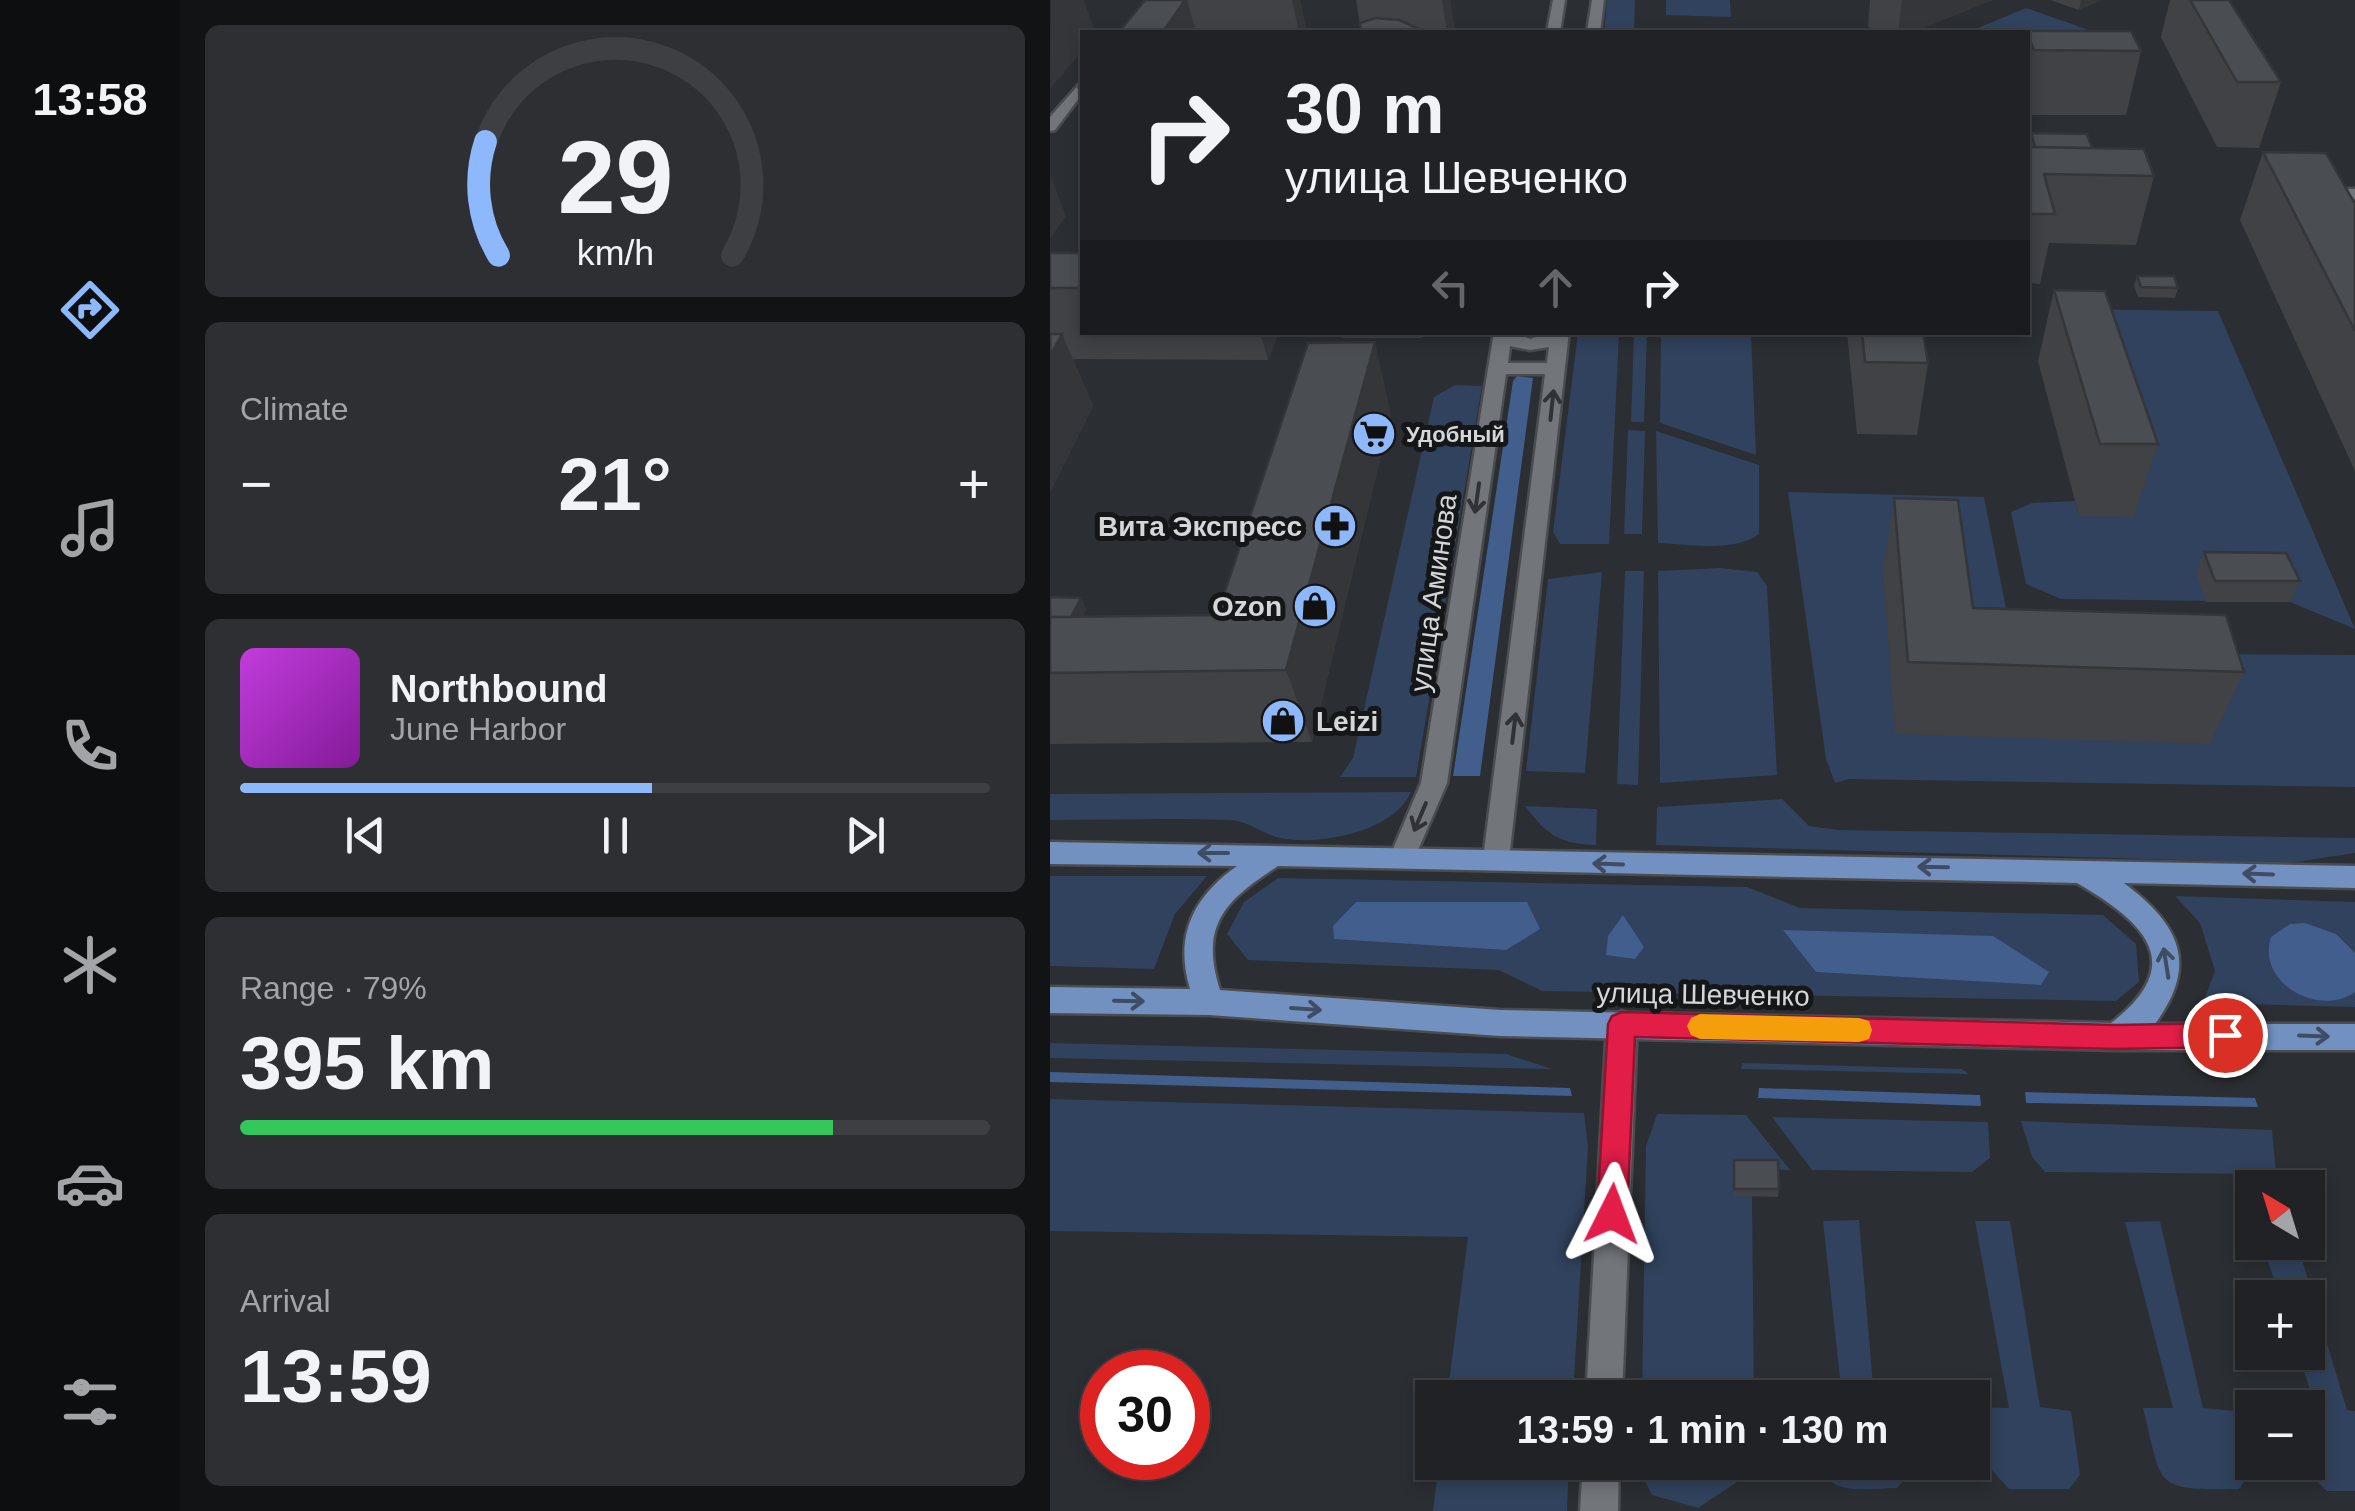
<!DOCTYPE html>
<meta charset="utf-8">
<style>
:root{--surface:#202226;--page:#2d2f32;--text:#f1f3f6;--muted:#a2a4a7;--line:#3d3f43;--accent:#8db9fc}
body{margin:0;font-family:Helvetica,sans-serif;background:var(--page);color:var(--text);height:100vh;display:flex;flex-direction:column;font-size:38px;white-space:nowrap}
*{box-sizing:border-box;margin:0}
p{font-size:32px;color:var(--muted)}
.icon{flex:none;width:55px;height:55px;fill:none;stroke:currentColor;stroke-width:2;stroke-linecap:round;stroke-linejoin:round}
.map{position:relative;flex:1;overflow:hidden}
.sheet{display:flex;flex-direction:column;gap:25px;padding:25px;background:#121315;width:870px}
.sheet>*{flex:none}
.guide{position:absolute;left:30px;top:30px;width:950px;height:305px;border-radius:0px;box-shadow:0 5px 15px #0003,0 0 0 2px var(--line);background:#202226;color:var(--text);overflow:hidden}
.needle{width:65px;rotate:322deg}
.tools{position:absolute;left:1185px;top:1170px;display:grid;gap:20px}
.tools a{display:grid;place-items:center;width:90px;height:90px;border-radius:0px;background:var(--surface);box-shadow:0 5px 15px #0003,0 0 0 2px var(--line);font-size:50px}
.speed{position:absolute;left:30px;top:1350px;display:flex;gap:20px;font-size:50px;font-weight:700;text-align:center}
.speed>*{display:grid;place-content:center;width:130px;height:130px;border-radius:50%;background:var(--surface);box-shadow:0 5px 15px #0003,0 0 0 2px var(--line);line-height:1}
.speed .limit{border:15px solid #d22;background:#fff;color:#111}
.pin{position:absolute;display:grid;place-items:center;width:85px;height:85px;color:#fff;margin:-42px;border:5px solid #fff;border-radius:50%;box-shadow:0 2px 10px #0007}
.me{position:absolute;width:110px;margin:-55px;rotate:3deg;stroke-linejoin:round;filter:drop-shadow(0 0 8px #0008)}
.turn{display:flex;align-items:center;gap:35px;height:210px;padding:0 40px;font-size:45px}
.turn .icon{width:130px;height:130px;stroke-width:2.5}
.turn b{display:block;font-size:70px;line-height:85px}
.lanes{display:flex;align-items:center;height:95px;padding:0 40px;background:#0003;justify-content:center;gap:50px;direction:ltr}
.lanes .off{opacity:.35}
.big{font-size:75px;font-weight:600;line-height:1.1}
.sheet .card{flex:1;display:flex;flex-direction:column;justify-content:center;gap:15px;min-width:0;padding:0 35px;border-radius:15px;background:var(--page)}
.sheet .dial{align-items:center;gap:0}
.dial svg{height:260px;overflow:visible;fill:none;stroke:var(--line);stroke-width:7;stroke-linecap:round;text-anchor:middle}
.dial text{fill:var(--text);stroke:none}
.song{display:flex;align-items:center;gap:30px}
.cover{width:120px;height:120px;border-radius:15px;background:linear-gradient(135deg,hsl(290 70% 55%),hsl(290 70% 35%))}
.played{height:10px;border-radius:5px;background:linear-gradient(90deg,var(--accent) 55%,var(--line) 55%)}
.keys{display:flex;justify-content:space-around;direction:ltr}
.heat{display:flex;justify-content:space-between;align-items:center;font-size:55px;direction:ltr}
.charge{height:15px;border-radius:8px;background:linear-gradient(90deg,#34c759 79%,var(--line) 0)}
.trip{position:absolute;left:365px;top:1380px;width:575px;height:100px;border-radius:0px;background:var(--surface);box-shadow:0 5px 15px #0003,0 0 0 2px var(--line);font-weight:600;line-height:100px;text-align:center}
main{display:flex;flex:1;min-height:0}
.menu{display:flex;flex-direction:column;width:180px;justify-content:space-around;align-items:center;background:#0d0e0f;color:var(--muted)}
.menu .icon{width:70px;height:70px}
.menu .on{color:var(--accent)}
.menu b{font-size:45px;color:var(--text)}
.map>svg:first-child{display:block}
.green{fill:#30425d}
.forest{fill:#415e8c}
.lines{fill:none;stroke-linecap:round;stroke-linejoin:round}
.minor-casing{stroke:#4a4c4f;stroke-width:5}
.major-casing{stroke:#4a4c4f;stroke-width:5}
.minor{fill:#72757a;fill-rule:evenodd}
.major{fill:#7391c0;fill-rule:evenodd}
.wall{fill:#404246}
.shaded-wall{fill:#343639}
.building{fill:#4a4d51;stroke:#343639;stroke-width:2.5}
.oneway{stroke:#313235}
.oneway2{stroke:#3f4d64}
.route{fill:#e11d48;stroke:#92132f;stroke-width:2.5}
.slow{fill:#f59e0b}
.labels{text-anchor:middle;stroke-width:10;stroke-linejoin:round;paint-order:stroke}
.far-poi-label{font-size:22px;font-weight:bold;fill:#d4d6d9;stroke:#151618;text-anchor:start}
.poi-label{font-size:28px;font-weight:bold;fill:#d4d6d9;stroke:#151618;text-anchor:end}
.street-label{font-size:28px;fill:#d4d6d9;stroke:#151618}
</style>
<main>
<nav class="menu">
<b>13:58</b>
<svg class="icon on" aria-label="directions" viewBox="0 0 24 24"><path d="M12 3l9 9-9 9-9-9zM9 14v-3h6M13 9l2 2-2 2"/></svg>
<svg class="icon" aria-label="music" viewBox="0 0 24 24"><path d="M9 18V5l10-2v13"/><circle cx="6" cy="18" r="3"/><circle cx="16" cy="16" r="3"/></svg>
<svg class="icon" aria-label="phone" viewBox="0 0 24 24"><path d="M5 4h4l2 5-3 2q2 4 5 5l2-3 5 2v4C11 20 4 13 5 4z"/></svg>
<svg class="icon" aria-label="climate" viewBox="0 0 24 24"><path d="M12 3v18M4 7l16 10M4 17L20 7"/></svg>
<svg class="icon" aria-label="car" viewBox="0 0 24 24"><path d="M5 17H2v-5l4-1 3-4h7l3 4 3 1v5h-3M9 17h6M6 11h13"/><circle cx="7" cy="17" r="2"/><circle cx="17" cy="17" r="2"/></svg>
<svg class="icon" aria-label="filters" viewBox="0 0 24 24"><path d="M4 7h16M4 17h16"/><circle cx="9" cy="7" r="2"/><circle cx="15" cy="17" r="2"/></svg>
</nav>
<section class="sheet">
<div class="card dial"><svg viewBox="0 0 100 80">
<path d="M14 69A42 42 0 1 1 86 69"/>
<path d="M14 69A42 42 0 0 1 10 34" stroke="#8db9fc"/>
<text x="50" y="56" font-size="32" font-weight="700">29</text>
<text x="50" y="72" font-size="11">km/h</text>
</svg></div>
<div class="card"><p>Climate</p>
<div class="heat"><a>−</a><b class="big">21°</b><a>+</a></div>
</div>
<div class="card">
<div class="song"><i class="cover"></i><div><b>Northbound</b><p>June Harbor</p></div></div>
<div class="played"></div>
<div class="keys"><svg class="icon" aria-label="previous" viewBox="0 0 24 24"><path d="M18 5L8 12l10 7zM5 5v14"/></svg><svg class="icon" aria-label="pause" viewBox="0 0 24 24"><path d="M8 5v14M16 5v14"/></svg><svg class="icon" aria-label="next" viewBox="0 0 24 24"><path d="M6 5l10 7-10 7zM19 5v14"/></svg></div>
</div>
<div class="card"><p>Range · 79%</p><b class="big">395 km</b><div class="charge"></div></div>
<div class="card"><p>Arrival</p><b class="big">13:59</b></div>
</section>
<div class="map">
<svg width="1305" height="1511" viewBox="0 0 1305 1511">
<rect width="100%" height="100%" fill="#2b2e32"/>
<!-- green -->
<path class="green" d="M557 0H585L584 32H554Z
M616 0H680L681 17 616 15Z
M976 8 1053 35 918 32Z
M1002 309 1168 311 1305 629 1240 602 1011 599 976 584 961 512 982 503 1025 501 1029 516Z
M528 333H569L559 544H510L503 532Z
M584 333H597L594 422H581Z
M611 333H701L706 455 610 423Z
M405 385 432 386 366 777H290L303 758 384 397Z
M578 430 595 431 592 534H574Z
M606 431 709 465V534C683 553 639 544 608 543Z
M738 492 934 497 956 608 898 606 846 734 1136 654 1305 655V787L799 779 785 783 776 759Z
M670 568 707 572 717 586 727 775 610 783 608 571Z
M575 571H594L588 785 567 784Z
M552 572 535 773 476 771 498 579Z
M361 792C344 832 269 846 230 838 212 834 197 820 179 820 119 818 60 820 0 820V794Z
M732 799 759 826 788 830 1305 838V853L1239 863 606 845 607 807Z
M475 806 547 809 546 845C509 844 497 835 475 806Z
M0 876H157L125 914 104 969 0 966Z
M228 878 697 887 750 908 1053 915 1086 944 1089 982 1066 1001 492 991 449 970 198 960 177 934 194 902Z
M1125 896 1305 902V1007L1153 1003 1165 971 1150 923Z
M0 1043 456 1054 502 1069 0 1058Z
M692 1063 912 1069 919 1074 691 1069Z
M0 1099 534 1113 538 1146 523 1397H397L418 1237 0 1231Z
M607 1114 696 1115 740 1170 684 1168 702 1196 704 1397 592 1398 596 1146Z
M722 1117 938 1122 940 1158 922 1172 762 1170Z
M971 1121 1222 1130 1226 1174 995 1172 982 1157Z
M809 1220 824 1397H792L773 1221Z
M925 1221H960L990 1407 1021 1411 1030 1475 1019 1489H959L940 1468 930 1407 959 1408Z
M1110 1221 1153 1408 1185 1411 1198 1476 1189 1489C1103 1490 1113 1489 1093 1408H1123L1075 1222Z
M1212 1243H1247L1297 1410 1305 1411V1491H1277L1256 1471 1258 1411H1267L1248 1353 1258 1352V1298L1230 1297Z
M389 1463H519L517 1511H383Z
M591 1463V1462L700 1463 699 1474 648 1508 602 1495 591 1473Z
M769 1463H858L859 1474 847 1488C817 1488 779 1498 769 1463Z"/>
<!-- forest -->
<path class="forest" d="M467 376 483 378 430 776H403L463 381Z
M306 902H477L490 929 456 950 284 939 283 926Z
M573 915 594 947 585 959 556 955 558 936Z
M1255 923 1286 934 1305 953V992C1269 1018 1206 983 1221 937L1240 924Z
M733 930 943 936 999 972 991 985 766 972Z
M0 1072 520 1088 522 1096 0 1082Z
M709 1088 930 1095 931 1106 708 1098Z
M975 1092 1205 1098 1208 1107 976 1103Z"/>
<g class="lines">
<!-- minor casing -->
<g class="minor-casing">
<path id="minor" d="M503 0H515L510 32H497Z
M542 0H554L550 32H537Z
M32 81V94L5 130 0 131V117Z
M1265 189H1305V199L1259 197 1257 194Z
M444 332H464L480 339 501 332H519L459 859 455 867 446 870 437 867 433 859 495 374H456L397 783 362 864 353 867 344 864 340 856 371 783ZM460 346 480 350 499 347 497 363H458Z
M572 1011 582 1015 587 1024 572 1398H536L557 1024 562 1015Z
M533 1462H569L568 1511H530Z"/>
</g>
<!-- major casing -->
<g class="major-casing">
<path id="major" d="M0 842 1305 866V888L1074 883C1130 925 1149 964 1105 1024H1305V1050H1066L450 1036 159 1015 0 1013V987L140 989C124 936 143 897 187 866L0 864ZM228 866 1027 883C1094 922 1139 963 1061 1023L450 1010 170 990C149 924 176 900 228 866Z"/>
</g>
<!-- minor -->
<use href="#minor" class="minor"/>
<!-- major -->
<use href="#major" class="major"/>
</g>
<!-- wall -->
<path class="wall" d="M95 0H250L256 29 255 32H69Z
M306 0H400L404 26 402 32H311Z
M820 0H942L863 32H832L818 27Z
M1000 0H1052L1029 10Z
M1120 0H1179L1231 82 1209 148 1167 147 1111 37Z
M976 31 1091 51 1076 115H978Z
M32 80V101L27 87Z
M981 133 1042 148 1104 176 1086 245 999 243 990 284 978 283V147H980L979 142Z
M1213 152 1305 204V471L1190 220Z
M0 253H32V332H229L218 360 23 359 43 406 0 492Z
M1087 276 1128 288 1125 298 1088 297 1084 286Z
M1004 290 1108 444 1084 517 1029 516 988 361Z
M291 332H372L371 338H292Z
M797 332H873L878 363 867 435 807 434Z
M341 414 262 742 0 744V597L31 598 36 609 32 617 167 615Z
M844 498 923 608 1194 672 1160 744 845 734 833 571Z
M1154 552 1250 581 1240 602H1156L1146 573Z
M684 1160 729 1189 728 1197 684 1196Z"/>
<!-- shaded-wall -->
<path class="shaded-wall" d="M1 0H34L45 32H32V51L0 89Z
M135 0H137L146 32H113Z
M242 0H250L256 29 255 32H249Z
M392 0H400L404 26 402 32H397Z
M852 0H942L863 32H848Z
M1031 0H1052L1029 10Z
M0 175 16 216 0 239Z
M210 332H229L218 360Z
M12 334 43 406 0 492V356Z
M325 342 341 414 262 742 236 670Z
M31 598 36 609 26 629 20 619Z"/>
<!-- building -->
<path class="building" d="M95 0H135L113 32H69Z
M1140 0H1179L1231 82H1187Z
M325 18 349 20 376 32H311L310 23Z
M976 31H1081L1091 51 984 50Z
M981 133 1037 134 1042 148 985 147Z
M978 147 1094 149 1104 176 994 174 1005 214H978Z
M1213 152 1276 153 1305 204V331Z
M0 253H32V288H0Z
M1087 276H1124L1128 288 1091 287Z
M1004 290 1055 291 1108 444H1050Z
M812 332H873L878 363 815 362Z
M0 334H12L0 356Z
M325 342 236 670 0 673V617L167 615 258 343Z
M844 498 908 500 923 608 1176 615 1194 672 858 662Z
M1154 552 1236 553 1250 581H1165Z
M0 597 31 598 21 617H0Z
M684 1160H728L729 1189H684Z"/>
<!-- one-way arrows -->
<defs><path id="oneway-shaft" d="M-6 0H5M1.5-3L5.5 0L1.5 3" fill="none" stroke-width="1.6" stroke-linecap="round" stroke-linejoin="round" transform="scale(2.5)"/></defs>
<g class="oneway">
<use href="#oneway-shaft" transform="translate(502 405) rotate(-84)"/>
<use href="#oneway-shaft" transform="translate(427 498) rotate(98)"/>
<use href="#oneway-shaft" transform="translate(464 728) rotate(-83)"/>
<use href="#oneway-shaft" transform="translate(370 817) rotate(113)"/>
</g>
<g class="oneway2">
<use href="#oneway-shaft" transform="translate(163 853) rotate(180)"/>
<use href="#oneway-shaft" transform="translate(558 864) rotate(-178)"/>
<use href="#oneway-shaft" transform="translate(883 867) rotate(-179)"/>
<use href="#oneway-shaft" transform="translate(1208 874) rotate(-178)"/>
<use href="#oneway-shaft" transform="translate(1116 963) rotate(-99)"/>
<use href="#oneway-shaft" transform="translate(79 1001) rotate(1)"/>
<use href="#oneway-shaft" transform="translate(256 1009) rotate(4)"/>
<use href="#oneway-shaft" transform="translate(1264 1036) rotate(2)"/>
</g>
<!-- route -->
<path class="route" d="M572 1012 1066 1025 1175 1023 1185 1026 1188 1035 1185 1043 1175 1047 1066 1049 585 1037 577 1214 573 1225 562 1229 552 1225 547 1214 558 1024 562 1016Z"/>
<!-- slow -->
<path class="slow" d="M650 1014 809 1018 819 1021 822 1030 819 1039 809 1042 650 1039 641 1035 637 1026 641 1018Z"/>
<!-- icons -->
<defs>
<g id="supermarket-disc" transform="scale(2.25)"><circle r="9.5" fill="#8db9fc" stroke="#151618"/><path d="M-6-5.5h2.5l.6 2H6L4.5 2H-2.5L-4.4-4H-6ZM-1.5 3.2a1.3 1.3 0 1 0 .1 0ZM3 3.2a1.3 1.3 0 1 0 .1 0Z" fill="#111"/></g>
<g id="pharmacy-disc" transform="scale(2.25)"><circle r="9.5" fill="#8db9fc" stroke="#151618"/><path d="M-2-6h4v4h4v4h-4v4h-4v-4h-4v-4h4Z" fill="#111"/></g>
<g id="shop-disc" transform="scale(2.25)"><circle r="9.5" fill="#8db9fc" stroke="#151618"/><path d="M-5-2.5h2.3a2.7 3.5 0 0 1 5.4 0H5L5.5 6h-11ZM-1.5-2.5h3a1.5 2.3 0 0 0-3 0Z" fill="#111"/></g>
</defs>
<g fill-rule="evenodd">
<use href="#supermarket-disc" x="324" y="434"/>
<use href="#pharmacy-disc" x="285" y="526"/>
<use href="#shop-disc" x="265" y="606"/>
<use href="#shop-disc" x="233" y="721"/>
</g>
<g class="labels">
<!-- far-poi labels -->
<g class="far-poi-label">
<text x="356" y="442">Удобный</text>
</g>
<!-- poi labels -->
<g class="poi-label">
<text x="252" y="536">Вита Экспресс</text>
<text x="232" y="616">Ozon</text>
<text x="266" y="731" text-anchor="start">Leizi</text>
</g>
<!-- street labels -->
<g class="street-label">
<text transform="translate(383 593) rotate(-82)" y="10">улица Аминова</text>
<text transform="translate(653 994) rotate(1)" y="10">улица Шевченко</text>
</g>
</g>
</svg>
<div class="tools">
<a><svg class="needle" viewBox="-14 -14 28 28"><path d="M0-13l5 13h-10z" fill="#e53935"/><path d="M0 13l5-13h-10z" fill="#a2a4a7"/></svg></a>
<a>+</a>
<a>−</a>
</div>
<div class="speed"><div class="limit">30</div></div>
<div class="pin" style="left:1175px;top:1035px;background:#d93025"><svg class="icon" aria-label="arrive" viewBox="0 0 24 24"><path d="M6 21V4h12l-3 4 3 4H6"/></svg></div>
<svg class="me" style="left:562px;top:1214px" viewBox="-20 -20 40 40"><path d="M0-17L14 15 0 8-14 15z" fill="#e11d48" stroke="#fff" stroke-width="4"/></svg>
<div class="trip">13:59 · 1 min · 130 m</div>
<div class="guide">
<div class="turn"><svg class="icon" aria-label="right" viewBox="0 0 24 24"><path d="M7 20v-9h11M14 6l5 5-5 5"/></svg><div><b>30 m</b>улица Шевченко</div></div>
<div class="lanes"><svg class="icon off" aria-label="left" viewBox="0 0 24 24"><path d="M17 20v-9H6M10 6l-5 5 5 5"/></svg><svg class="icon off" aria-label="ahead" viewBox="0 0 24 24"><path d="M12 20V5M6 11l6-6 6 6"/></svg><svg class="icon" aria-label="right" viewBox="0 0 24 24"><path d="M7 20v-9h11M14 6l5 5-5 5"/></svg></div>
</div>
</div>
</main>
